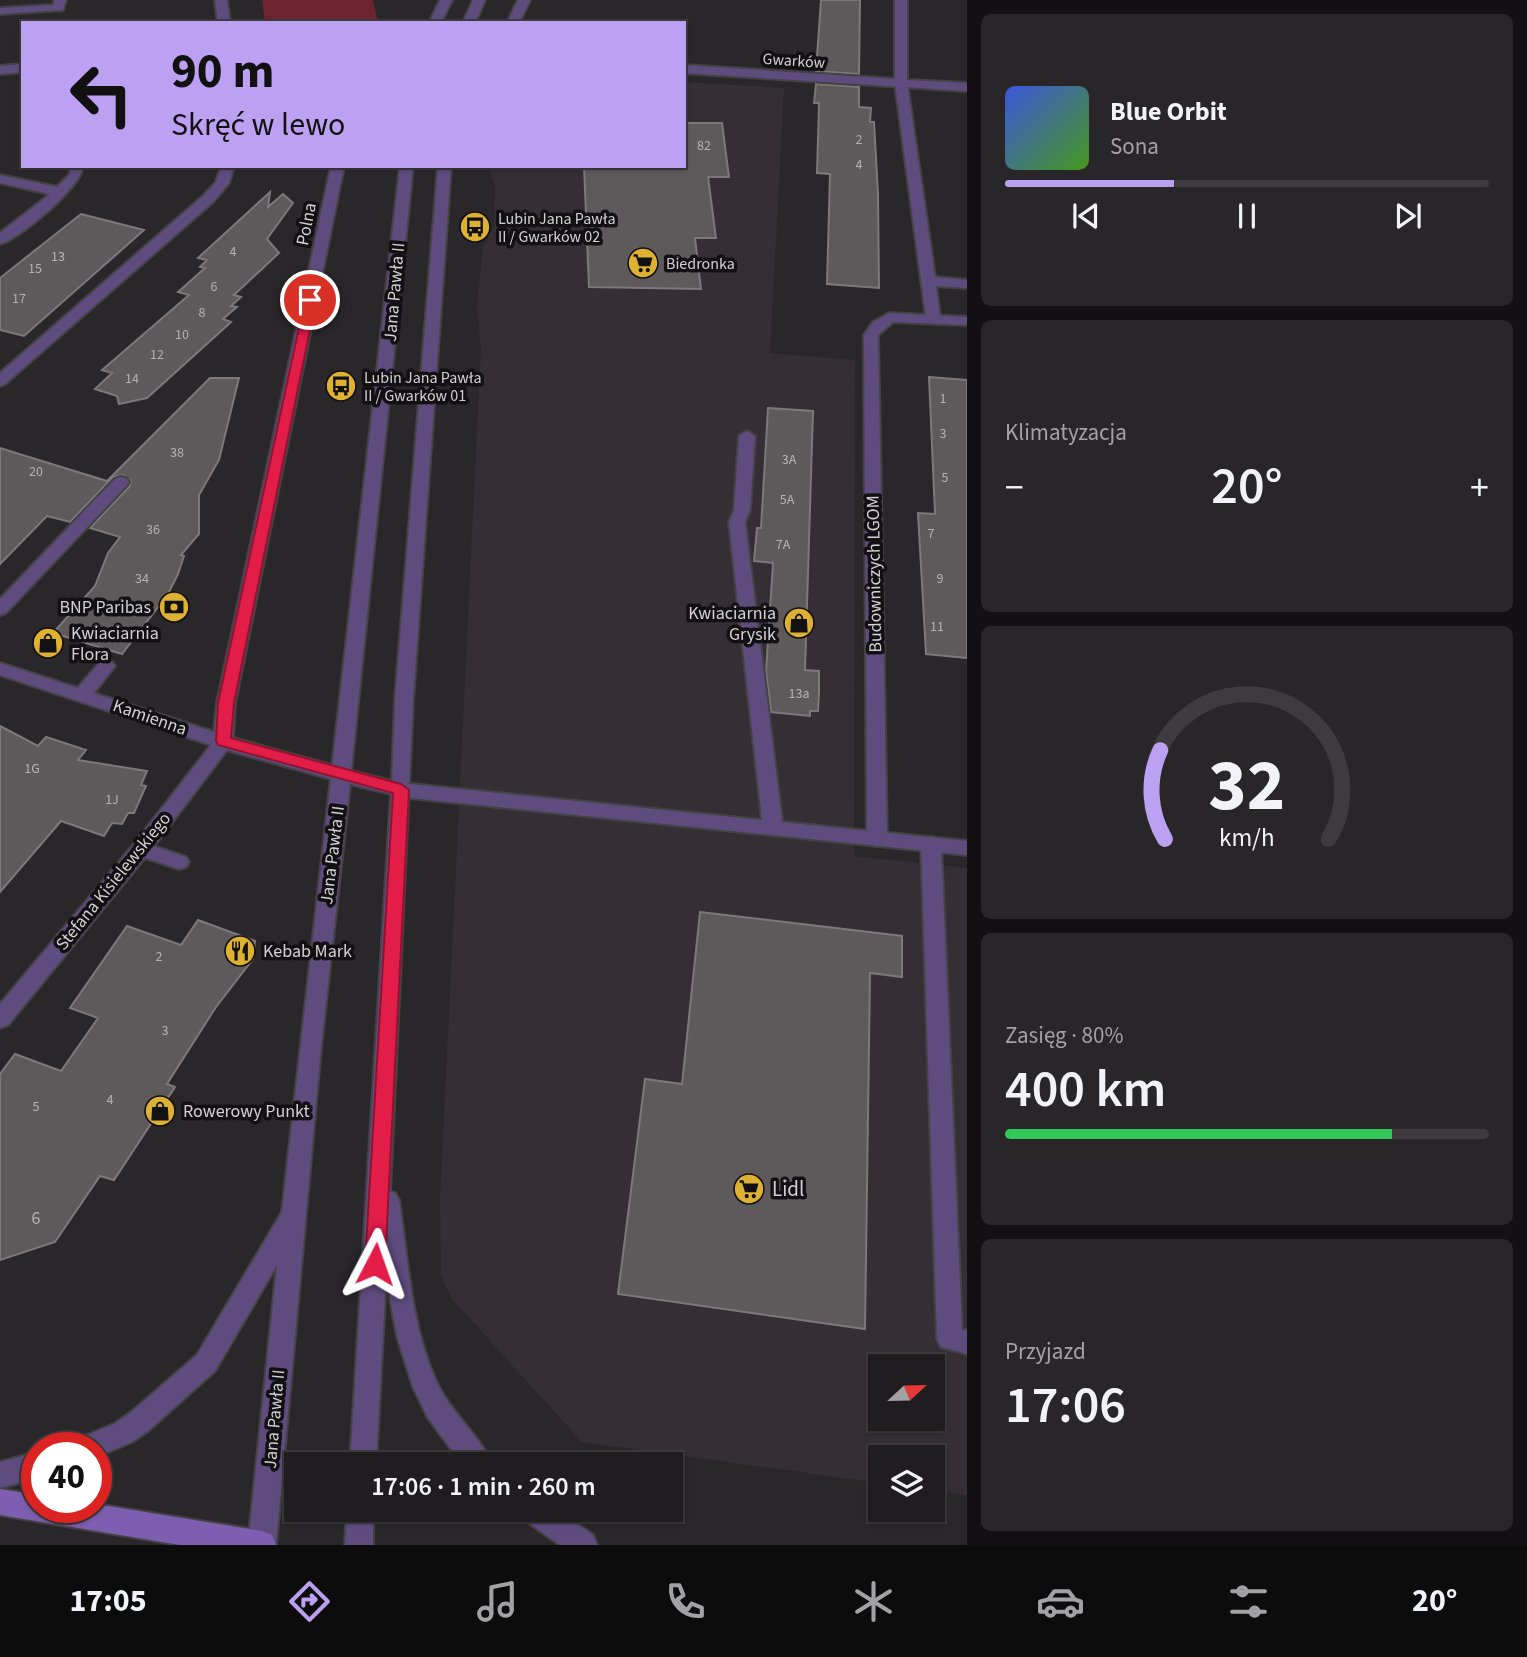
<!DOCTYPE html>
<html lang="pl">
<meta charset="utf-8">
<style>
:root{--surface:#201d20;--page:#282629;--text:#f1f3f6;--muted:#a2a2a5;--line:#3d3b3e;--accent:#bca0f2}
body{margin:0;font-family:"Source Sans 3",sans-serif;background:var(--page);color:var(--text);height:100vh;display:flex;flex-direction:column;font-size:26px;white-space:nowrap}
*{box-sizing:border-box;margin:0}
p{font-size:23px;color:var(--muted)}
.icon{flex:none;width:38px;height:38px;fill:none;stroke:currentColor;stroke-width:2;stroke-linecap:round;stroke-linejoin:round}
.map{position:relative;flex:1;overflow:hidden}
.drawer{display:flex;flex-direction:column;gap:14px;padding:14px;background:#121012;width:560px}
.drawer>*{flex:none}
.guide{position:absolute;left:21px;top:21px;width:665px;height:147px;border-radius:0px;box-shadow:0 2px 5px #0004,0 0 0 2px var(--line);background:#bca0f2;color:#111;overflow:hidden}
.needle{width:46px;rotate:68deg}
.tools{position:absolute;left:868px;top:1354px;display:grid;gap:14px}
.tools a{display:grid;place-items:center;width:77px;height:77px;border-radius:0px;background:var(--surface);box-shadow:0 2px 5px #0004,0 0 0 2px var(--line);font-size:35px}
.speed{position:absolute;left:21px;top:1432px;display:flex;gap:14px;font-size:35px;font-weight:700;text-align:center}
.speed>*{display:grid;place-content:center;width:91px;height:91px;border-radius:50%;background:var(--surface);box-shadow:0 2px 5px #0004,0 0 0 2px var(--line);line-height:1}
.speed .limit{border:10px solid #d22;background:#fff;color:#111}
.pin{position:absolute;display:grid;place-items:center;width:60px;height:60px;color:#fff;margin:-30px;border:4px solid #fff;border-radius:50%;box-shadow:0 2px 7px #0007}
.me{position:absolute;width:77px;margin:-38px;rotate:4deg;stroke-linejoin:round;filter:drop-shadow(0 0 5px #0008)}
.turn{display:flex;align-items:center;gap:24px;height:147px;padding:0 35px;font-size:32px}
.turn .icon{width:91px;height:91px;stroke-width:2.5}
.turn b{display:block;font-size:49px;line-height:60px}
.big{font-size:52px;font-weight:600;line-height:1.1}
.drawer .card{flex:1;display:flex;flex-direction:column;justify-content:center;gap:10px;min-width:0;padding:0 24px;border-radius:10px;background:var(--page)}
.drawer .dial{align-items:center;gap:0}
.dial svg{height:182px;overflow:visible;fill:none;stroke:var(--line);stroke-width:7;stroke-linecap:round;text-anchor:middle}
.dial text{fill:var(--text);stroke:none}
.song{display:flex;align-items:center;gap:21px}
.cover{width:84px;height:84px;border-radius:10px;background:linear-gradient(135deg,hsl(230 70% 55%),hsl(100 70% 35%))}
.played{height:7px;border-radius:4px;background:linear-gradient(90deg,var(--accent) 35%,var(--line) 35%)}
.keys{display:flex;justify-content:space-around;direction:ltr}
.heat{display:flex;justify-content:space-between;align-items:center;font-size:38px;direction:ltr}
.charge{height:10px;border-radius:5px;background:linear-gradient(90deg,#34c759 80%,var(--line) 0)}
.trip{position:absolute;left:284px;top:1452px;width:399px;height:70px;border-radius:0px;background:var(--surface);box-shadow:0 2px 5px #0004,0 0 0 2px var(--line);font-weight:600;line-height:70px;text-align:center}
.menu{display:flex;height:112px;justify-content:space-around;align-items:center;background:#0d0c0d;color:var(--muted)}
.menu .icon{width:49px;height:49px}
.menu .selected{color:var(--accent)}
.menu b{font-size:32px;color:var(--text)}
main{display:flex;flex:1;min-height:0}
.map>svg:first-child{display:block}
.built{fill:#352e35;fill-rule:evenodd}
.green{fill:#6d2330}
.building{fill:#5e5a5c;stroke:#7d787a;stroke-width:2}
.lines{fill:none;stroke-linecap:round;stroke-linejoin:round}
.service-casing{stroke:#454245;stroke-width:4}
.pedestrian-casing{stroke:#454245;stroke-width:4}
.minor-casing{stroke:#454245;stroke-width:4}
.tertiary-casing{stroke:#454245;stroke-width:4}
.secondary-casing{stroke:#454245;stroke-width:4}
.service{fill:#5f4c7f;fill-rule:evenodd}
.pedestrian{fill:#5f4c7f;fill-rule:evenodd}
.minor{fill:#5f4c7f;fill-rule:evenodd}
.tertiary{fill:#5f4c7f;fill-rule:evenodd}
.secondary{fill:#7d5eb0;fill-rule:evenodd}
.route{fill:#e11d48;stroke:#92132f;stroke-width:2}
.labels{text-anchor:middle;stroke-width:7;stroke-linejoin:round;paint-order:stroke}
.number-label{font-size:14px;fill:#b5b2b4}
.far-street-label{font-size:16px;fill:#d2d0d2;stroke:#121012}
.far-poi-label{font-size:16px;fill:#d2d0d2;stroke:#121012;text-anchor:start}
.street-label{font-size:18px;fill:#d2d0d2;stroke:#121012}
.poi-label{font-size:18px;fill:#d2d0d2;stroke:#121012;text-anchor:start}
.near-number-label{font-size:18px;fill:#b5b2b4}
.near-poi-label{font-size:21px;fill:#d2d0d2;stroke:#121012;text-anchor:start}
</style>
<main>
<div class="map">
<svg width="967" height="1545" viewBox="0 0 967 1545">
<rect width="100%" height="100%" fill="#2a272a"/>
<!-- built -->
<path class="built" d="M684 82 784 88 770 353 855 360 854 856 967 868V1495L933 1491V1458H880V1483L582 1442 451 1298 441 1275 440 1200 481 348 477 307 483 246 494 227 495 185 490 173 491 166H684ZM880 1367H933V1419H880Z"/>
<!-- green -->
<path class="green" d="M262 0H373L378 23H265Z"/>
<!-- building -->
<path class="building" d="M821 0H860L859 74 816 71Z
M816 84 859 87V107L871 108 870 122H874L878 194 879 288 827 284 830 174 817 173 819 103H814Z
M684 123H722L729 177H708L716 238H695L701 289 589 287 584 166H684Z
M270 192 268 207 283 194 293 203 267 239 279 253 234 295 241 297 231 306 237 307 223 319 231 322 147 398 119 404 117 396 95 389 112 373 102 370 189 295 178 292 205 268 200 267 207 260 198 258Z
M81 214 144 230 24 336 0 330V278Z
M929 377 967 380V658L926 654 918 513 935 514Z
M210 378H239L219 460 199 495V534L181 555 184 556 178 574 168 594 122 654 53 633 95 586 108 553 120 537 90 528 129 487 131 481 122 475 113 477 70 522 47 516 0 564V448L107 481Z
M768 408 813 411 805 670 819 671V692L818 711H810V716L771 712 766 672 773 563 754 561 757 528H761Z
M0 726 38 746 46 737 86 750 78 760 147 771 141 785 146 786 134 813H128L122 824 112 823 104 836 61 821 0 892Z
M700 912 902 936V977L870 973 865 1329 618 1294 645 1079 682 1084Z
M198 920 255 941 253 959 216 1007 167 1084 175 1087 114 1180 100 1176 55 1242 0 1260V1074L15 1054 61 1071 98 1018 70 1008 127 926 181 945Z"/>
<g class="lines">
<!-- service casing -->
<g class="service-casing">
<path id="service" d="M54 0H66L63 10 0 14V8L54 5Z
M518 0H530L519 23H507Z
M901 79 907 83 935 277 967 280V288L936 286 940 317 933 321 926 317 895 83Z
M70 166H83C81 187 21 238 0 244V233L50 194 0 183V175L57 187 70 174Z
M747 431 755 436 750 510 745 522 783 828 780 833 773 835 766 833 763 828 729 522 734 510 739 436Z
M106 660 112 662 115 666 112 670 90 698H76L74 694 76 690 100 662Z
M931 837 938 839 941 844 962 1330H967V1354L941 1347 937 1339 921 844 924 839Z
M141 842 186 857 189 862 186 867 179 869 134 854 131 849 134 844Z"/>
</g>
<!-- pedestrian casing -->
<g class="pedestrian-casing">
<path id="pedestrian" d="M890 313 967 317V325L893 322 878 335 887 839 884 844 877 846 870 844 867 839 864 335 873 322Z"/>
</g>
<!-- minor casing -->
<g class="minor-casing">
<path id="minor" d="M215 0H227L230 23H218Z
M895 0H907V80L967 83V91L684 73V65L895 79Z
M23 64V72L0 74V66Z
M221 166H234L229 183 213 202 5 384 0 386V373L203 196 216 182Z
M331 166H344L235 703 233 738 349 770 352 775 349 780 342 782 227 750 148 854 8 1025 0 1028V1004L134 844 211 745 0 675V663L214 732 217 703Z
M121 477 127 479 129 482 127 485 6 613 0 615V599L115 479Z
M401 783 967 841V855L401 797 394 795 391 790 394 785Z"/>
</g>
<!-- tertiary casing -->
<g class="tertiary-casing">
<path id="tertiary" d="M440 0H452L441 23H429Z
M473 0H485L475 23H463Z
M400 166H413L351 771 392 781 395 700 438 166H451L413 700 390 1191 395 1193 399 1200C408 1260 411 1329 438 1385 452 1414 480 1435 492 1465H463L428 1418 413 1387 397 1336 386 1276 376 1465H350L391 794 350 784 321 1047 276 1545H248L277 1265 215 1371 148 1431 132 1442 96 1457V1447H76L80 1438 114 1424 130 1413 197 1355 282 1212Z
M37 1452V1478L0 1488V1462Z
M347 1510H373V1545H345Z
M520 1510H556L593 1535 597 1545H560L523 1519Z"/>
</g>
<!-- secondary casing -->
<g class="secondary-casing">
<path id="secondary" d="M0 1489 37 1495V1507H96V1504L262 1531 272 1535 276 1545H180L0 1515Z"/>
</g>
<!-- service -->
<use href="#service" class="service"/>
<!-- pedestrian -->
<use href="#pedestrian" class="pedestrian"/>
<!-- minor -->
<use href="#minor" class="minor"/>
<!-- tertiary -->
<use href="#tertiary" class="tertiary"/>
<!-- secondary -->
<use href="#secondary" class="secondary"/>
</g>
<!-- route -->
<path class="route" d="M310 297 316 300 234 703 231 738 401 784 409 790 385 1264 382 1271 375 1273 368 1271 365 1264 393 793 218 745 216 741 218 703 305 300Z"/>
<!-- icons -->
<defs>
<g id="bus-disc" transform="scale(1.575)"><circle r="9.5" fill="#deb133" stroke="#121012"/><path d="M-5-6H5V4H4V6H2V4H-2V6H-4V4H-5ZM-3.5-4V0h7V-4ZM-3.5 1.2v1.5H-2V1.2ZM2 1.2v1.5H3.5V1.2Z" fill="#111"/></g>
<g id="supermarket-disc" transform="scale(1.575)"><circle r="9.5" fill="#deb133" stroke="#121012"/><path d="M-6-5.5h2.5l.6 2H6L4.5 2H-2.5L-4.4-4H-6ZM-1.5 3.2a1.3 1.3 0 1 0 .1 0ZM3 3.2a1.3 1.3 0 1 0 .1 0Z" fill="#111"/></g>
<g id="bank-disc" transform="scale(1.575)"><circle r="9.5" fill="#deb133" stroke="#121012"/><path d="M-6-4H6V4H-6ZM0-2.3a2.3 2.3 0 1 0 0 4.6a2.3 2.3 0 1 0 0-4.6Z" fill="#111"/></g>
<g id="shop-disc" transform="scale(1.575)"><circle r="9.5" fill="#deb133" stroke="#121012"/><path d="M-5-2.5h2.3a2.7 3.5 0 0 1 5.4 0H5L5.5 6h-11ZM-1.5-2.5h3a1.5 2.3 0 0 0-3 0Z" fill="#111"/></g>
<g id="restaurant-disc" transform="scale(1.575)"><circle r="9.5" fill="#deb133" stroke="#121012"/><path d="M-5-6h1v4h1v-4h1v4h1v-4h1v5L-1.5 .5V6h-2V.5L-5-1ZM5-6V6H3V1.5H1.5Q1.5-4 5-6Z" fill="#111"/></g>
</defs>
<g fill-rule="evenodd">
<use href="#bus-disc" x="475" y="227"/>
<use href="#supermarket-disc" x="643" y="263"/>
<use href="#bus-disc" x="341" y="386"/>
<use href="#bank-disc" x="174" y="607"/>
<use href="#shop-disc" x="799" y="623"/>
<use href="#shop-disc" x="48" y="643"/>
<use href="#restaurant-disc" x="240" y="951"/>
<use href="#shop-disc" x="160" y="1111"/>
<use href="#supermarket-disc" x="749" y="1189"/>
</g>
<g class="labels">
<!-- number labels -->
<g class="number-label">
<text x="859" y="144">2</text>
<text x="704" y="150">82</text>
<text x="859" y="169">4</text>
<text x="233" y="256">4</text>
<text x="58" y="261">13</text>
<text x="35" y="273">15</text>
<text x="214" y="291">6</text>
<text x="19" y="303">17</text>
<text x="202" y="317">8</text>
<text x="182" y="339">10</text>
<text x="157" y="359">12</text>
<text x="132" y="383">14</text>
<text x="943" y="403">1</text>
<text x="943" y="438">3</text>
<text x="177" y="457">38</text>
<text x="789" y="464">3A</text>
<text x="36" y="476">20</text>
<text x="945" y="482">5</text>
<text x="787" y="504">5A</text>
<text x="153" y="534">36</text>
<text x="931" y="538">7</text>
<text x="783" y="549">7A</text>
<text x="142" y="583">34</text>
<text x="940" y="583">9</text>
<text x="937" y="631">11</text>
<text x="799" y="698">13a</text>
<text x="32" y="773">1G</text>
<text x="112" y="804">1J</text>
<text x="159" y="961">2</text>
<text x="165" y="1035">3</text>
<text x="110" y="1104">4</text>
<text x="36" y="1111">5</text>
</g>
<!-- far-street labels -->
<g class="far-street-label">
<text transform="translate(794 60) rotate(4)" y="6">Gwarków</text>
</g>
<!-- far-poi labels -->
<g class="far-poi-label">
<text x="498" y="224">Lubin Jana Pawła<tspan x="498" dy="18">II / Gwarków 02</tspan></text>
<text x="666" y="269">Biedronka</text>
<text x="364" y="383">Lubin Jana Pawła<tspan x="364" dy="18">II / Gwarków 01</tspan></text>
</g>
<!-- street labels -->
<g class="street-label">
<text transform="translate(306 224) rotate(-79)" y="6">Polna</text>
<text transform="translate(394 292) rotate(-85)" y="6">Jana Pawła II</text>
<text transform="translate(874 574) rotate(-91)" y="6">Budowniczych LGOM</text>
<text transform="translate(150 717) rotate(19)" y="6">Kamienna</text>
<text transform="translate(332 855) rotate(-83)" y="6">Jana Pawła II</text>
<text transform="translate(113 881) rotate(-51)" y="6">Stefana Kisielewskiego</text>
<text transform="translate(274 1419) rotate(-85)" y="6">Jana Pawła II</text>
</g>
<!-- poi labels -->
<g class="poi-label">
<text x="151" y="613" text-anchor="end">BNP Paribas</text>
<text x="776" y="619" text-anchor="end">Kwiaciarnia<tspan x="776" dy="21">Grysik</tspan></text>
<text x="71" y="639">Kwiaciarnia<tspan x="71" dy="21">Flora</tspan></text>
<text x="263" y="957">Kebab Mark</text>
<text x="183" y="1117">Rowerowy Punkt</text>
</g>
<!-- near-number labels -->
<g class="near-number-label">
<text x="36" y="1224">6</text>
</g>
<!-- near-poi labels -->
<g class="near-poi-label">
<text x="772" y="1196">Lidl</text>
</g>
</g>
</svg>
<div class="tools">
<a><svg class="needle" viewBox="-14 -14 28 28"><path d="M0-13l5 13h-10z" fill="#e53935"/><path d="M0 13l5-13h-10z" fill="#a2a2a5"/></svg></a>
<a><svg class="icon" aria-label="layers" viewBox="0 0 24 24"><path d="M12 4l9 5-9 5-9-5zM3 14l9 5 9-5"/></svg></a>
</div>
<div class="speed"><div class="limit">40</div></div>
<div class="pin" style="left:310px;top:300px;background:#d93025"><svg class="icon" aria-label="arrive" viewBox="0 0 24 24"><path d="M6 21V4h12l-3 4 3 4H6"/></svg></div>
<svg class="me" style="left:375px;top:1264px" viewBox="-20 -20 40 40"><path d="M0-17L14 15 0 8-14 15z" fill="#e11d48" stroke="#fff" stroke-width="4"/></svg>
<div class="trip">17:06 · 1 min · 260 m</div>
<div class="guide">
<div class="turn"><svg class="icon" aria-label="left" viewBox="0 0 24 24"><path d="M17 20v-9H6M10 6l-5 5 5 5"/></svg><div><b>90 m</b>Skręć w lewo</div></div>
</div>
</div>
<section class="drawer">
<div class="card">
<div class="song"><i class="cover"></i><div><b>Blue Orbit</b><p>Sona</p></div></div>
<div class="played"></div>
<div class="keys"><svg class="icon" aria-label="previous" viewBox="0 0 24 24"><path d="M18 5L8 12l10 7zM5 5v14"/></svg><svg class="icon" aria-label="pause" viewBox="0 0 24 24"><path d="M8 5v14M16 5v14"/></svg><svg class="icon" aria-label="next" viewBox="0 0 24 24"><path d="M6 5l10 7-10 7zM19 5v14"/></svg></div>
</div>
<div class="card"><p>Klimatyzacja</p>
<div class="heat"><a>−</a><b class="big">20°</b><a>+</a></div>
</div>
<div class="card dial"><svg viewBox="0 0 100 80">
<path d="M14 69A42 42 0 1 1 86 69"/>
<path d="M14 69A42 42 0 0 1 12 30" stroke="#bca0f2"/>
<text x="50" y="56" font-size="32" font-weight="700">32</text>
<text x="50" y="72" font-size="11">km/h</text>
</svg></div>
<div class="card"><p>Zasięg · 80%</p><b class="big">400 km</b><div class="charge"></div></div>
<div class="card"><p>Przyjazd</p><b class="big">17:06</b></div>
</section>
</main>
<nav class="menu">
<b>17:05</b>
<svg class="icon selected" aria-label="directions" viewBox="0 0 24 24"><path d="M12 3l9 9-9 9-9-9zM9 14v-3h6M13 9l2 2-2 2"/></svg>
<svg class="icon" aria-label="music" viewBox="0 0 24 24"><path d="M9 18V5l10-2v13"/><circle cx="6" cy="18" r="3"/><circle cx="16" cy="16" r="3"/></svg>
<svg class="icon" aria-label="phone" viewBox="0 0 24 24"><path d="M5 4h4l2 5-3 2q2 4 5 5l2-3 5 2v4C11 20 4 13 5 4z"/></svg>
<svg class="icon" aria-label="climate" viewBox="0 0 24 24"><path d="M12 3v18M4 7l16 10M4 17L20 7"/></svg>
<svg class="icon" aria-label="car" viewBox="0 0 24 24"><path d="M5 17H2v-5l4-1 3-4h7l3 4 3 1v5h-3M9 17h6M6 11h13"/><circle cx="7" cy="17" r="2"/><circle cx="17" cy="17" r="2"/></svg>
<svg class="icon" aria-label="filters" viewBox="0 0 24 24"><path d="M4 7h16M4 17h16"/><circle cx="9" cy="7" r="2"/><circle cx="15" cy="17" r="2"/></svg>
<b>20°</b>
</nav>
